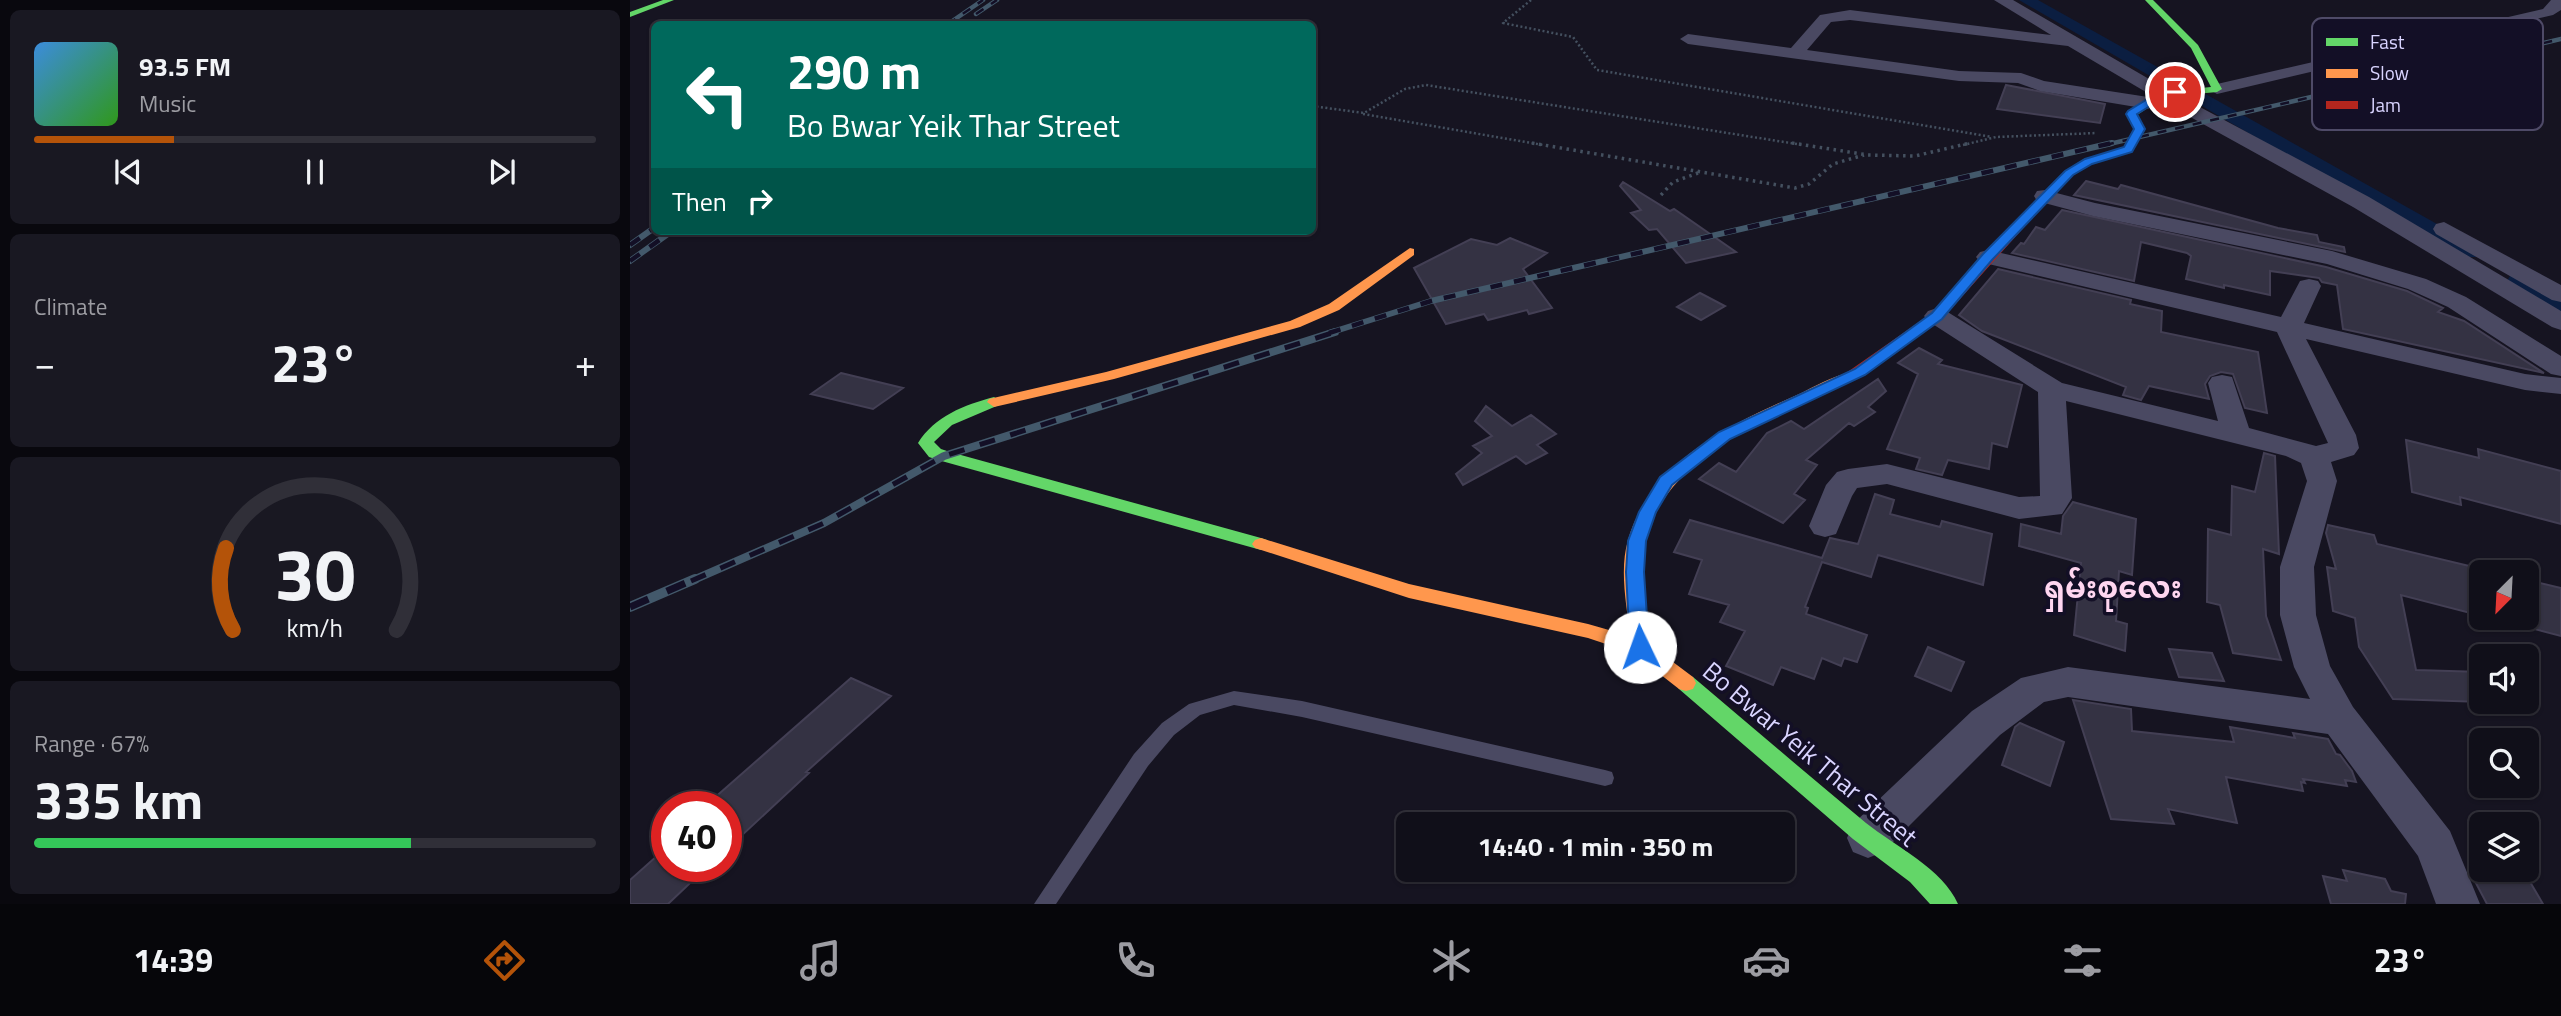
<!DOCTYPE html>
<meta charset="utf-8">
<style>
:root{--surface:#100f19;--page:#191822;--text:#f1f3f6;--muted:#9c9ca2;--line:#302f38;--accent:#b45309}
body{margin:0;font-family:"Titillium Web","Noto Sans Myanmar",sans-serif;background:var(--page);color:var(--text);height:100vh;display:flex;flex-direction:column;font-size:26px;white-space:nowrap}
*{box-sizing:border-box;margin:0}
p{font-size:23px;color:var(--muted)}
.icon{flex:none;width:38px;height:38px;fill:none;stroke:currentColor;stroke-width:2;stroke-linecap:round;stroke-linejoin:round}
.map{position:relative;flex:1;overflow:hidden}
.drawer{display:flex;flex-direction:column;gap:10px;padding:10px;background:#09080e;width:630px}
.drawer>*{flex:none}
.banner{position:absolute;left:21px;top:21px;width:665px;height:214px;border-radius:10px;box-shadow:0 2px 5px #0004,0 0 0 2px var(--line);background:#00695c;color:#fff;overflow:hidden}
.needle{width:46px;rotate:204deg}
.buttons{position:absolute;left:1839px;top:560px;display:grid;gap:14px}
.buttons a{display:grid;place-items:center;width:70px;height:70px;border-radius:10px;background:var(--surface);box-shadow:0 2px 5px #0004,0 0 0 2px var(--line);font-size:35px}
.speed{position:absolute;left:21px;top:791px;display:flex;gap:14px;font-size:35px;font-weight:700;text-align:center}
.speed>*{display:grid;place-content:center;width:91px;height:91px;border-radius:50%;background:var(--surface);box-shadow:0 2px 5px #0004,0 0 0 2px var(--line);line-height:1}
.speed .limit{border:10px solid #d22;background:#fff;color:#111}
.pin{position:absolute;display:grid;place-items:center;width:60px;height:60px;color:#fff;margin:-30px;border:4px solid #fff;border-radius:50%;box-shadow:0 2px 7px #0007}
.me{position:absolute;width:77px;margin:-38px;rotate:357deg;stroke-linejoin:round;filter:drop-shadow(0 0 5px #0008)}
.turn{display:flex;align-items:center;gap:24px;height:147px;padding:0 21px;font-size:32px}
.turn .icon{width:91px;height:91px;stroke-width:2.5}
.turn b{display:block;font-size:49px;line-height:60px}
.then{display:flex;align-items:center;height:66px;padding:0 21px;background:#0003;gap:14px;font-size:26px}
.big{font-size:52px;font-weight:700;line-height:1.1}
.drawer .tile{flex:1;display:flex;flex-direction:column;justify-content:center;gap:10px;min-width:0;padding:0 24px;border-radius:10px;background:var(--page)}
.drawer .dial{align-items:center;gap:0}
.dial svg{height:182px;overflow:visible;fill:none;stroke:var(--line);stroke-width:7;stroke-linecap:round;text-anchor:middle}
.dial text{fill:var(--text);stroke:none}
.song{display:flex;align-items:center;gap:21px}
.cover{width:84px;height:84px;border-radius:10px;background:linear-gradient(135deg,hsl(210 70% 55%),hsl(110 70% 35%))}
.played{height:7px;border-radius:4px;background:linear-gradient(90deg,var(--accent) 25%,var(--line) 25%)}
.keys{display:flex;justify-content:space-around;direction:ltr}
.heat{display:flex;justify-content:space-between;align-items:center;font-size:38px;direction:ltr}
.charge{height:10px;border-radius:5px;background:linear-gradient(90deg,#34c759 67%,var(--line) 0)}
.trip{position:absolute;left:766px;top:812px;width:399px;height:70px;border-radius:10px;background:var(--surface);box-shadow:0 2px 5px #0004,0 0 0 2px var(--line);font-weight:700;line-height:70px;text-align:center}
.menu{display:flex;height:112px;justify-content:space-around;align-items:center;background:#06060a;color:var(--muted)}
.menu .icon{width:49px;height:49px}
.menu .on{color:var(--accent)}
.menu b{font-size:32px;color:var(--text)}
main{display:flex;flex:1;min-height:0}
.map>svg:first-child{display:block}
.lines{fill:none;stroke-linecap:round;stroke-linejoin:round}
.canal{fill:#0b1e41;fill-rule:evenodd}
.building{fill:#343243;stroke:#433f54;stroke-width:2}
.path-far1{stroke:#44505f;stroke-width:2.5;stroke-dasharray:2 2.5;stroke-linecap:butt}
.path{stroke:#44505f;stroke-width:3.5;stroke-dasharray:2.5 4.5;stroke-linecap:butt}
.lane{fill:#4a4962;fill-rule:evenodd}
.street{fill:#4a4962;fill-rule:evenodd}
.fast{fill:#63d668;fill-rule:evenodd}
.slow{fill:#ff974d;fill-rule:evenodd}
.jam{fill:#b3261e;fill-rule:evenodd}
.rail-far3-casing{stroke:#43596b;stroke-width:4.5}
.rail-far2-casing{stroke:#43596b;stroke-width:6}
.rail-far1-casing{stroke:#43596b;stroke-width:8}
.rail-casing{stroke:#43596b;stroke-width:10}
.rail-far3{stroke:#130f26;stroke-width:2.5;stroke-dasharray:9;stroke-linecap:butt}
.rail-far2{stroke:#130f26;stroke-width:4.5;stroke-dasharray:12;stroke-linecap:butt}
.rail-far1{stroke:#130f26;stroke-width:5;stroke-dasharray:16;stroke-linecap:butt}
.rail{stroke:#130f26;stroke-width:7;stroke-dasharray:20;stroke-linecap:butt}
.route{fill:#1a73e8;stroke:#114b97;stroke-width:2}
.labels{text-anchor:middle;stroke-width:7;stroke-linejoin:round;paint-order:stroke}
.street-label{font-size:26px;fill:#d9d4ff;stroke:#130f26}
.quarter-label{font-size:30px;font-weight:bold;fill:#ffd6f0;stroke:#130f26}
.key{fill:#130f26;stroke:#4e4a67;stroke-width:2}
.key-label{font-size:19px;fill:#d9d4ff}
</style>
<main>
<section class="drawer">
<div class="tile">
<div class="song"><i class="cover"></i><div><b>93.5 FM</b><p>Music</p></div></div>
<div class="played"></div>
<div class="keys"><svg class="icon" aria-label="previous" viewBox="0 0 24 24"><path d="M18 5L8 12l10 7zM5 5v14"/></svg><svg class="icon" aria-label="pause" viewBox="0 0 24 24"><path d="M8 5v14M16 5v14"/></svg><svg class="icon" aria-label="next" viewBox="0 0 24 24"><path d="M6 5l10 7-10 7zM19 5v14"/></svg></div>
</div>
<div class="tile"><p>Climate</p>
<div class="heat"><a>−</a><b class="big">23°</b><a>+</a></div>
</div>
<div class="tile dial"><svg viewBox="0 0 100 80">
<path d="M14 69A42 42 0 1 1 86 69"/>
<path d="M14 69A42 42 0 0 1 11 33" stroke="#b45309"/>
<text x="50" y="56" font-size="32" font-weight="700">30</text>
<text x="50" y="72" font-size="11">km/h</text>
</svg></div>
<div class="tile"><p>Range · 67%</p><b class="big">335 km</b><div class="charge"></div></div>
</section>
<div class="map">
<svg width="1931" height="904" viewBox="0 0 1931 904">
<rect width="100%" height="100%" fill="#161421"/>
<g class="lines">
<!-- canal -->
<path class="canal" d="M1389 0H1408L1848 247 1852 252 1848 257H1832Z
M1889 274 1931 295V312L1922 310 1880 286 1877 281 1880 276Z"/>
</g>
<!-- building -->
<path class="building" d="M1376 85 1475 104 1470 123 1367 109Z
M1456 181 1488 189 1491 185 1648 228 1687 235 1689 242 1714 247 1715 252 1444 195Z
M993 182 1040 211 1044 209 1106 252 1056 263 1027 229 1019 230 1001 213 1011 210 990 186Z
M1432 210 1696 267 1777 291 1813 308 1808 312 1834 321 1914 373 1713 329 1707 285 1692 282 1689 278 1640 271V295L1594 285V288L1556 279 1561 256 1557 253 1511 242 1504 281 1382 253 1391 243 1394 244 1406 227 1415 230Z
M880 238 917 253 893 269 922 308 899 314 897 310 858 320 854 314 816 324 784 268 841 239 867 245Z
M1368 269 1501 300 1500 304 1532 311 1531 332 1628 352 1637 413 1615 408 1603 374 1591 372 1580 376 1575 384 1579 399 1519 386 1511 400 1493 395 1496 387 1352 331 1329 315Z
M1070 293 1095 306 1071 320 1047 307Z
M1289 348 1312 360 1308 364 1392 385 1377 447 1362 443 1359 469 1318 460 1312 475 1286 469 1290 458 1257 449 1288 374 1268 363Z
M211 373 273 388 243 409 181 394Z
M1248 379 1256 391 1238 407 1245 412 1224 426 1219 423 1176 460 1187 465 1164 494 1175 500 1153 523 1069 479 1089 463 1106 472 1137 433 1161 421 1174 429Z
M856 406 882 426 901 415 926 434 907 445 917 453 896 464 886 456 833 485 826 474 852 453 843 446 862 436 845 421Z
M1776 440 1849 458 1848 449 1931 471V524L1830 497 1831 505 1782 492Z
M1634 453 1645 456 1649 554 1633 549 1636 616 1651 660 1603 653 1590 605 1577 602 1578 529 1601 535 1602 486 1625 492Z
M1245 494 1264 500 1260 514 1310 527 1312 521 1362 534 1353 585 1248 555 1241 577 1192 562 1175 607 1178 608 1176 614 1237 635 1227 662 1214 658 1211 666 1192 658 1184 679 1151 667 1143 685 1096 666 1115 631 1090 622 1099 605 1059 594 1072 560 1044 552 1060 520 1192 558 1200 538 1228 544Z
M1443 502 1506 519 1502 575 1489 571 1486 621 1497 624 1495 651 1444 635 1451 563 1389 546 1391 524 1431 534 1433 516Z
M1698 525 1744 535 1747 544 1852 569V616L1771 595 1786 670 1852 672V702L1763 699 1729 647 1725 618 1703 611 1697 567 1706 569 1696 533Z
M1897 580 1931 588V636L1897 627Z
M1298 647 1334 662 1321 691 1285 676Z
M1539 649 1582 653 1594 681 1549 677Z
M221 678 261 696 176 772 179 773 96 850V807H74Z
M1443 700 1501 709 1502 731 1604 742 1600 727 1665 738 1663 733 1698 739 1706 754 1710 755 1722 771 1726 782 1715 780 1717 786 1673 779 1675 783 1671 782 1673 791 1596 777 1607 823 1538 809 1544 824 1481 819Z
M1390 723 1434 742 1420 786 1372 765 1385 727Z
M37 847V866H78L38 904H0V880Z
M1713 870 1755 879 1761 891 1776 894 1775 904H1701L1693 876 1717 881Z
M1839 870H1893L1913 904H1857Z"/>
<g class="lines">
<!-- path-far1 -->
<path class="path-far1" d="M901 0 873 23 943 37 967 70 1362 137
M682 106 734 113 775 89 796 85 1173 145
M733 114 913 145
M1333 145 1366 137 1467 133"/>
<!-- path -->
<path class="path" d="M902 143 1165 188 1179 184 1203 164 1234 155
M1162 143 1238 155 1285 156 1340 143
M1031 195 1043 182 1068 173"/>
<!-- lane -->
<path class="lane" d="M604 691 672 701 975 770 982 772 984 778 982 784 975 786 672 717 604 705 570 715 544 735 518 766 426 904H404L504 754 532 723 559 704Z"/>
<!-- street -->
<path class="street" d="M1364 0H1383L1538 90 1739 197 1931 311V330L1922 327 1723 207 1526 98 1438 46 1220 20 1201 22 1177 50 1329 71 1391 73 1414 81 1518 97 1527 103 1518 109 1410 91 1388 83 1329 81 1058 44 1050 39 1058 34 1161 48 1190 15 1220 10 1421 35Z
M1921 0H1931V10L1923 15 1587 94 1578 89 1587 84 1913 9Z
M1415 190 1465 203 1702 251 1796 279 1836 297 1931 356V376L1921 374 1818 307 1778 289 1697 264 1463 216 1407 201 1404 196 1407 191Z
M1814 222 1931 285V302L1922 300 1806 234 1803 229 1806 224Z
M1358 250 1651 317 1670 281 1679 279 1688 281 1691 286 1674 323 1895 374 1931 378V394L1895 390 1676 339 1726 435 1729 448 1724 455 1701 462 1707 481 1684 567 1686 615 1700 666 1723 707 1820 831 1850 904H1806L1788 856 1698 734 1438 697 1414 702 1370 735 1253 852 1238 858 1223 852 1217 838 1223 824 1342 711 1391 678 1438 667 1680 699 1664 667 1650 615V567L1677 481 1671 463 1656 456 1436 401 1442 498 1432 514 1389 519 1257 484 1227 488 1222 496 1206 534 1195 537 1184 534 1179 526 1196 485 1207 472 1218 469 1257 464 1389 497 1410 496 1408 392 1298 321 1294 316 1298 311 1307 308 1316 311 1432 383 1588 421 1578 383 1582 377 1592 375 1602 377 1619 428 1686 446 1698 443 1647 332 1350 262 1346 257 1350 252Z"/>
<!-- fast -->
<path class="fast" d="M33 0H44L0 17V12Z
M1515 0H1523L1568 45 1592 89 1587 92 1534 97 1507 115 1514 129 1502 151 1462 163 1443 175 1403 217H1395V213L1435 171 1454 159 1494 147 1504 129 1497 114 1498 112 1529 92 1581 87 1561 48Z
M364 397 371 402 369 405 322 425 304 442 311 449 320 452 631 538 637 540 640 544 637 548 631 550 308 460 299 457 288 443C305 416 334 405 364 397Z
M1056 675 1063 677C1121 726 1178 775 1236 823 1265 846 1313 869 1328 904H1300L1280 882 1223 839 1049 689 1046 683 1049 677Z"/>
<!-- slow -->
<path class="slow" d="M780 248 784 249V255L709 310 670 327 484 379 364 407 357 402 359 399 476 372 660 321 699 304Z
M1221 372 1226 373 1228 376 1226 379C1151 413 1035 452 1015 543 1008 576 1016 611 1019 644L1063 677 1066 683 1063 689 1056 691 1049 689 1003 653 958 638 779 598 625 548 622 544 625 540 631 538 779 584 958 624 1000 636C997 606 989 571 998 540 1021 462 1098 425 1167 395 1184 387 1202 376 1221 372Z"/>
<!-- jam -->
<path class="jam" d="M1399 211 1403 213V217L1312 319 1226 379H1216L1214 376 1216 373 1302 313 1395 213Z"/>
<!-- rail-far3 casing -->
<g class="rail-far3-casing">
<path id="rail-far3" d="M346 14 367 0
M318 24 353 0
M1475 145 1931 39"/>
</g>
<!-- rail-far2 casing -->
<g class="rail-far2-casing">
<path id="rail-far2" d="M0 245 24 228
M0 261 42 231
M699 333 801 301 1482 143"/>
</g>
<!-- rail-far1 casing -->
<g class="rail-far1-casing">
<path id="rail-far1" d="M61 581 194 523 314 456 705 332"/>
</g>
<!-- rail casing -->
<g class="rail-casing">
<path id="rail" d="M0 607 65 579"/>
</g>
<!-- rail-far3 -->
<use href="#rail-far3" class="rail-far3"/>
<!-- rail-far2 -->
<use href="#rail-far2" class="rail-far2"/>
<!-- rail-far1 -->
<use href="#rail-far1" class="rail-far1"/>
<!-- rail -->
<use href="#rail" class="rail"/>
</g>
<!-- route -->
<path class="route" d="M1545 89 1549 90V94L1535 97 1507 114 1515 129 1502 152 1462 164 1443 175 1362 260 1312 319 1235 375 1100 439 1042 485 1026 512 1016 541 1014 572 1019 647 1017 653 1010 655 1003 653 1000 647 996 572 998 541 1009 512 1030 477 1089 432 1225 369 1302 313 1353 254 1435 171 1455 159 1494 147 1504 129 1496 114 1498 111 1529 92Z"/>
<g class="labels">
<!-- street labels -->
<g class="street-label">
<text transform="translate(1180 754) rotate(40)" y="9">Bo Bwar Yeik Thar Street</text>
</g>
<!-- quarter labels -->
<g class="quarter-label">
<text x="1483" y="598">ရှမ်းစုလေး</text>
</g>
</g>
<!-- legend -->
<rect x="1682" y="18" width="231" height="112" rx="10" class="key"/>
<rect x="1696" y="38" width="32" height="8" fill="#63d668"/>
<rect x="1696" y="69" width="32" height="9" fill="#ff974d"/>
<rect x="1696" y="101" width="32" height="8" fill="#b3261e"/>
<g class="key-label">
<text x="1740" y="49">Fast</text>
<text x="1740" y="80">Slow</text>
<text x="1740" y="112">Jam</text>
</g>
</svg>
<div class="buttons">
<a><svg class="needle" viewBox="-14 -14 28 28"><path d="M0-13l5 13h-10z" fill="#e53935"/><path d="M0 13l5-13h-10z" fill="#9c9ca2"/></svg></a>
<a><svg class="icon" aria-label="sound" viewBox="0 0 24 24"><path d="M4 9h4l5-4v14l-5-4H4zM17 9q2 3 0 6"/></svg></a>
<a><svg class="icon" aria-label="search" viewBox="0 0 24 24"><circle cx="10" cy="10" r="6"/><path d="M15 15l6 6"/></svg></a>
<a><svg class="icon" aria-label="layers" viewBox="0 0 24 24"><path d="M12 4l9 5-9 5-9-5zM3 14l9 5 9-5"/></svg></a>
</div>
<div class="speed"><div class="limit">40</div></div>
<div class="pin" style="left:1545px;top:92px;background:#d93025"><svg class="icon" aria-label="arrive" viewBox="0 0 24 24"><path d="M6 21V4h12l-3 4 3 4H6"/></svg></div>
<svg class="me" style="left:1010px;top:647px" viewBox="-20 -20 40 40"><circle r="19" fill="#fff"/><path d="M0-13L10 11 0 6-10 11z" fill="#1a73e8"/></svg>
<div class="trip">14:40 · 1 min · 350 m</div>
<div class="banner">
<div class="turn"><svg class="icon" aria-label="left" viewBox="0 0 24 24"><path d="M17 20v-9H6M10 6l-5 5 5 5"/></svg><div><b>290 m</b>Bo Bwar Yeik Thar Street</div></div>
<div class="then">Then<svg class="icon" aria-label="right" viewBox="0 0 24 24"><path d="M7 20v-9h11M14 6l5 5-5 5"/></svg></div>
</div>
</div>
</main>
<nav class="menu">
<b>14:39</b>
<svg class="icon on" aria-label="directions" viewBox="0 0 24 24"><path d="M12 3l9 9-9 9-9-9zM9 14v-3h6M13 9l2 2-2 2"/></svg>
<svg class="icon" aria-label="music" viewBox="0 0 24 24"><path d="M9 18V5l10-2v13"/><circle cx="6" cy="18" r="3"/><circle cx="16" cy="16" r="3"/></svg>
<svg class="icon" aria-label="phone" viewBox="0 0 24 24"><path d="M5 4h4l2 5-3 2q2 4 5 5l2-3 5 2v4C11 20 4 13 5 4z"/></svg>
<svg class="icon" aria-label="climate" viewBox="0 0 24 24"><path d="M12 3v18M4 7l16 10M4 17L20 7"/></svg>
<svg class="icon" aria-label="car" viewBox="0 0 24 24"><path d="M5 17H2v-5l4-1 3-4h7l3 4 3 1v5h-3M9 17h6M6 11h13"/><circle cx="7" cy="17" r="2"/><circle cx="17" cy="17" r="2"/></svg>
<svg class="icon" aria-label="filters" viewBox="0 0 24 24"><path d="M4 7h16M4 17h16"/><circle cx="9" cy="7" r="2"/><circle cx="15" cy="17" r="2"/></svg>
<b>23°</b>
</nav>
